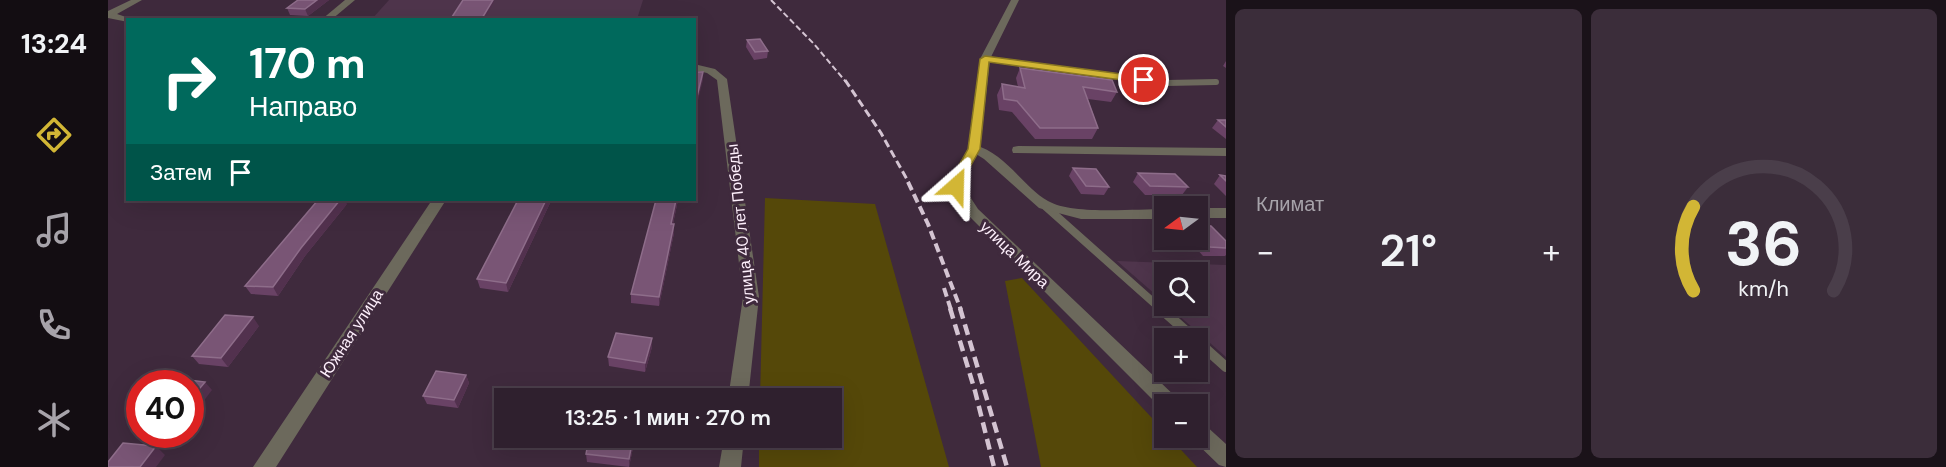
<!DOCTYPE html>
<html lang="ru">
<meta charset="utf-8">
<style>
:root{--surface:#2f202e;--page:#3b2d3a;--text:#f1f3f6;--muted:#a7a3aa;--line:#4a3e4a;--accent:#d2b635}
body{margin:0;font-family:"DM Sans",sans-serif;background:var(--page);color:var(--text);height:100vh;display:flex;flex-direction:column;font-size:22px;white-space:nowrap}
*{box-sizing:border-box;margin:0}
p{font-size:20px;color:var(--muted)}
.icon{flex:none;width:33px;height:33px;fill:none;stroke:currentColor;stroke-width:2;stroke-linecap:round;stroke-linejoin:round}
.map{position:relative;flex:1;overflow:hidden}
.side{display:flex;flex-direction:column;gap:9px;padding:9px;background:#1a1219;width:720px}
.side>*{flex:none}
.hud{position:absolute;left:18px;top:18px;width:570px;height:183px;border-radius:0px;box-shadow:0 6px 24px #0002,0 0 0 2px var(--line);background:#00695c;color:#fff;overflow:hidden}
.needle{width:39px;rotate:255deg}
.buttons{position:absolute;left:1046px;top:196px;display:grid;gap:12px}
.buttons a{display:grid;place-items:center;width:54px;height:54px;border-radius:0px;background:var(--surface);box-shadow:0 6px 24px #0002,0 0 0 2px var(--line);font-size:30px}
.speed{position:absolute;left:18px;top:370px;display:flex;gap:12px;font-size:30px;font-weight:700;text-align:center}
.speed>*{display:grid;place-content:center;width:78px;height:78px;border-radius:50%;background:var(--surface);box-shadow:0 6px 24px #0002,0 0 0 2px var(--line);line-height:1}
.speed .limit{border:9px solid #d22;background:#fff;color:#111}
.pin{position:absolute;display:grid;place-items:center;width:51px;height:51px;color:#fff;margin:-26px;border:3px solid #fff;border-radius:50%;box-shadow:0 2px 6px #0007}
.me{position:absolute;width:66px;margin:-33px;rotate:25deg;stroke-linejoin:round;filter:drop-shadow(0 0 4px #0008)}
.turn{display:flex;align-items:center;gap:21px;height:126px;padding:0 24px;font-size:27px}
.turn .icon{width:78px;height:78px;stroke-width:2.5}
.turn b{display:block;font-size:42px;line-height:51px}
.then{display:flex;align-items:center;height:57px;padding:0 24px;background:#0003;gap:12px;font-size:22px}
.big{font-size:45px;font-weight:600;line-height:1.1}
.side .tile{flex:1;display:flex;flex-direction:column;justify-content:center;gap:9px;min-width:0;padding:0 21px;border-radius:9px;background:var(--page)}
.side .dial{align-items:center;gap:0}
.dial svg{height:156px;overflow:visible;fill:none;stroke:var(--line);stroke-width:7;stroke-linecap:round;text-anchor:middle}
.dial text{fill:var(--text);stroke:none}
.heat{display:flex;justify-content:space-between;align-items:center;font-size:33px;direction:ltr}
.side .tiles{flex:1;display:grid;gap:9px;grid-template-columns:repeat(2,1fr)}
.trip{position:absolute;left:386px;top:388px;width:348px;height:60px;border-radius:0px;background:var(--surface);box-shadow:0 6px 24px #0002,0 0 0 2px var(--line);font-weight:600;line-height:60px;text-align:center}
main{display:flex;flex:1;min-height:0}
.tabs{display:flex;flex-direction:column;width:108px;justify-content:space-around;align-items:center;background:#130d12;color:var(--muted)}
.tabs .icon{width:42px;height:42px}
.tabs .on{color:var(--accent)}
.tabs b{font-size:27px;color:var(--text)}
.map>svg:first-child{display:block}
.built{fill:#4f354c}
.green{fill:#554809}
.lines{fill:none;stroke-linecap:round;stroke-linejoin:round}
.service-far3{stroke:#6c695c;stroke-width:5}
.service-far2{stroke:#6c695c;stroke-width:6}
.service-far1{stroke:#6c695c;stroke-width:8}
.service{stroke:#6c695c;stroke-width:10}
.minor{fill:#6c695c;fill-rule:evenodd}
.tertiary{fill:#6c695c;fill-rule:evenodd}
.rail-far3{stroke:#d4c4d2;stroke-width:2;stroke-dasharray:6 3;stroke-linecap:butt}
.rail-far2{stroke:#d4c4d2;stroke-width:3;stroke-dasharray:8 4;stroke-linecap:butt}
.rail-far1{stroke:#d4c4d2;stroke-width:4;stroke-dasharray:9 4.5;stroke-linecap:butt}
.rail{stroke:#d4c4d2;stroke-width:4.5;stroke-dasharray:11 6;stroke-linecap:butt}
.wall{fill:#694265}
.shaded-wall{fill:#52314e}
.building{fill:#795575;stroke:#8e6d8a;stroke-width:1.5}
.route{fill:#d2b635;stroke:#887622;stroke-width:1.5}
.labels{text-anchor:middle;stroke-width:6;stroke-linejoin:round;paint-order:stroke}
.street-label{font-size:16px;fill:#fdeffb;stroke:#3f2a3d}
</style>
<main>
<nav class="tabs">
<b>13:24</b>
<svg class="icon on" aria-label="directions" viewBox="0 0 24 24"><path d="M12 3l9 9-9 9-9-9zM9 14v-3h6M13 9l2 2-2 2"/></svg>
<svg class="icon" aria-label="music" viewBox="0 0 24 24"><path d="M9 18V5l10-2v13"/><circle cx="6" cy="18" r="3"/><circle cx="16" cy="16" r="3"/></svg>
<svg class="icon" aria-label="phone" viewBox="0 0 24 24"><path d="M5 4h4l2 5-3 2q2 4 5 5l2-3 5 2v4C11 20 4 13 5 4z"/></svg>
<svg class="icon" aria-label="climate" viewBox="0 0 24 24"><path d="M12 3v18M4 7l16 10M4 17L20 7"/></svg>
</nav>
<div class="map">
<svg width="1118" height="467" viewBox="0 0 1118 467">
<rect width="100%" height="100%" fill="#3f2a3d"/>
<!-- built -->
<path class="built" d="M281 0H535L529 19 263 20Z
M1009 261 1118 265V357L1060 306H1089V273H1056V302Z"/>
<!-- green -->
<path class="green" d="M657 198 767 204 841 467H651V438H723V399H652Z
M914 278 1056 431V438H1062L1089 467H933L897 281Z"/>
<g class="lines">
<!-- service-far3 -->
<path class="service-far3" d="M877 59 1051 82"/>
<!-- service-far2 -->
<path class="service-far2" d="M1040 80 1059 83 1108 82"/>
<!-- service-far1 -->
<path class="service-far1" d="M936 205 1054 310"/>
<!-- service -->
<path class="service" d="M1052 308 1087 339
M1089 341 1118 367"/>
<!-- minor -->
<path class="minor" d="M23 0H34L9 14 27 20H20V22L0 18V11Z
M237 0H247L223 20H213Z
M586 64 607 69 619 79 651 297 640 399H620L635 297 609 80 599 73 586 70Z
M866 145C898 153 913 185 940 201 964 215 1027 209 1056 209V219H973L931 208 876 159 860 149 861 146Z
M910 146 1118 148V156L905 153 904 150 905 147Z
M324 200H338L168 467H145Z
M1089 208H1118V218H1089Z
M616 438H636L633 467H611Z"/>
<!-- tertiary -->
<path class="tertiary" d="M903 0H911L882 59 872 149 858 175 855 186 870 209 1070 399 1073 405H1056V411L860 215 841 186 844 175 860 149 872 59Z
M1089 421 1096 424 1118 444V467L1111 465 1083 438H1089Z"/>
<!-- rail-far3 -->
<path class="rail-far3" d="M663 0 706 44 738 82"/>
<!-- rail-far2 -->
<path class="rail-far2" d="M737 80 773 133 801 183"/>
<!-- rail-far1 -->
<path class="rail-far1" d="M800 182 820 224 853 310
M836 288 843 310"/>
<!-- rail -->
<path class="rail" d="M842 308 867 391 886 467
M852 308 899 467"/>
</g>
<!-- wall -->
<path class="wall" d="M190 0H221L200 16 182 15 179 8Z
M639 40 660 51 659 58 646 60 638 47Z
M1118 61V68L1115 66Z
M912 68 1009 92 1003 102 980 99 990 128 984 139H927L904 112 891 110 889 95 894 84 910 87 908 78Z
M1110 120H1118V139L1104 128Z
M965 168 1001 187 996 195 973 194 961 176Z
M1030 173 1080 187 1074 195H1037L1025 182Z
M1112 175 1118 176V196L1106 184Z
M410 200H442L443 201 400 292 372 288 369 279Z
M548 200H570L565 224 566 233 551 306 523 303V294Z
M239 204 197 256 170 296 143 294 137 286Z
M1089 225 1118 241V255L1117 256H1095L1081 240H1089Z
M151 326 120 367 91 364 84 356Z
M544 338V347L537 372 501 366 500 357Z
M358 375 361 383 350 408 319 404 315 396Z
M527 438 521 467 479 462 478 454Z"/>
<!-- shaded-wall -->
<path class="shaded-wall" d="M209 0H221L200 16 197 9Z
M385 0H386V2L376 20H373Z
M595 72V80L586 116V109Z
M232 200H237L239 204 197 256 170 296 165 287 193 248Z
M438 200H442L443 201 400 292 398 283Z
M568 200H570L563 233V224Z
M566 224V233L551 306V297Z
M145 317 151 326 120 367 113 358Z
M544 338V347L537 372V363Z
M358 375 361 383 350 408 346 400Z
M97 382 104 390 82 419V400Z
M525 438H527L521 467V459Z
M48 446 57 455 48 467H32Z"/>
<!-- building -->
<path class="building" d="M190 0H209L197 9 179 8Z
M355 0H385L373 20H342Z
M652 39 660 51 647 52 639 40Z
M912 68 1004 80 1009 92 975 87 990 128H932L909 101 896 99 894 84 917 88Z
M586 72H595L586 109Z
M1110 120H1118V127Z
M965 168 988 169 1001 187 978 186Z
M1030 173 1067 174 1080 187 1042 186Z
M1112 175 1118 176V181Z
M210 200H232L193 248 165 287 137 286Z
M410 200H438L398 283 369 279Z
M548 200H568L563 224H566L551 297 523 294Z
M1089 225 1103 226 1118 241V248L1102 247 1089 233Z
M117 315 145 317 113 358 84 356Z
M508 333 544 338 537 363 500 357Z
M328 371 358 375 346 400 315 396Z
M65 378 97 382 82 400V384H60Z
M481 438H525L521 459 478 454Z
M15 443 48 446 32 467H0V462Z"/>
<!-- route -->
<path class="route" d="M877 56 1036 77 1041 80 1036 83 881 62 872 149 857 176 854 186 848 190 841 186 845 176 860 149 872 59Z"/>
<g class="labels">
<!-- street labels -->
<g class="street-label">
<text transform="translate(632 224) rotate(-96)" y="6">улица 40 лет Победы</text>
<text transform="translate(907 254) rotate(44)" y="6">улица Мира</text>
<text transform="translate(243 333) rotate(-57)" y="6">Южная улица</text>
</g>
</g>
</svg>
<div class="buttons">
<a><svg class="needle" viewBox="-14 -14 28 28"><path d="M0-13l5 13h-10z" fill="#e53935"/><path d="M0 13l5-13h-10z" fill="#a7a3aa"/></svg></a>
<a><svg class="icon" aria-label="search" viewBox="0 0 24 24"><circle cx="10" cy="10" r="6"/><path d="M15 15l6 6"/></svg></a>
<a>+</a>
<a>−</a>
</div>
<div class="speed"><div class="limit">40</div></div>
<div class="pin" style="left:1036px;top:80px;background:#d93025"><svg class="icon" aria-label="arrive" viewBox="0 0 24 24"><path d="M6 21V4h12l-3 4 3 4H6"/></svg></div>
<svg class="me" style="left:848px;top:186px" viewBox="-20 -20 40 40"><path d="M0-17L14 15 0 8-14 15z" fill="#d2b635" stroke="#fff" stroke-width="4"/></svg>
<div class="trip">13:25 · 1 мин · 270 m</div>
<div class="hud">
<div class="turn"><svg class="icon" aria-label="right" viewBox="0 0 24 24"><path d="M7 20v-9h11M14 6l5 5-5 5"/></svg><div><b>170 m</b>Направо</div></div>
<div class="then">Затем<svg class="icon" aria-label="arrive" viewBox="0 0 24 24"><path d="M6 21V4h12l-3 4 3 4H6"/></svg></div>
</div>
</div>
<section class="side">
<div class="tiles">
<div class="tile"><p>Климат</p>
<div class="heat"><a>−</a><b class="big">21°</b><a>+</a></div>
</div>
<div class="tile dial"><svg viewBox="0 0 100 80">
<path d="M14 69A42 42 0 1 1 86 69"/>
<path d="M14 69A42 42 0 0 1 14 26" stroke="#d2b635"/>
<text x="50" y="56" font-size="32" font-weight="700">36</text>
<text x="50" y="72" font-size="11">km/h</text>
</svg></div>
</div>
</section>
</main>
